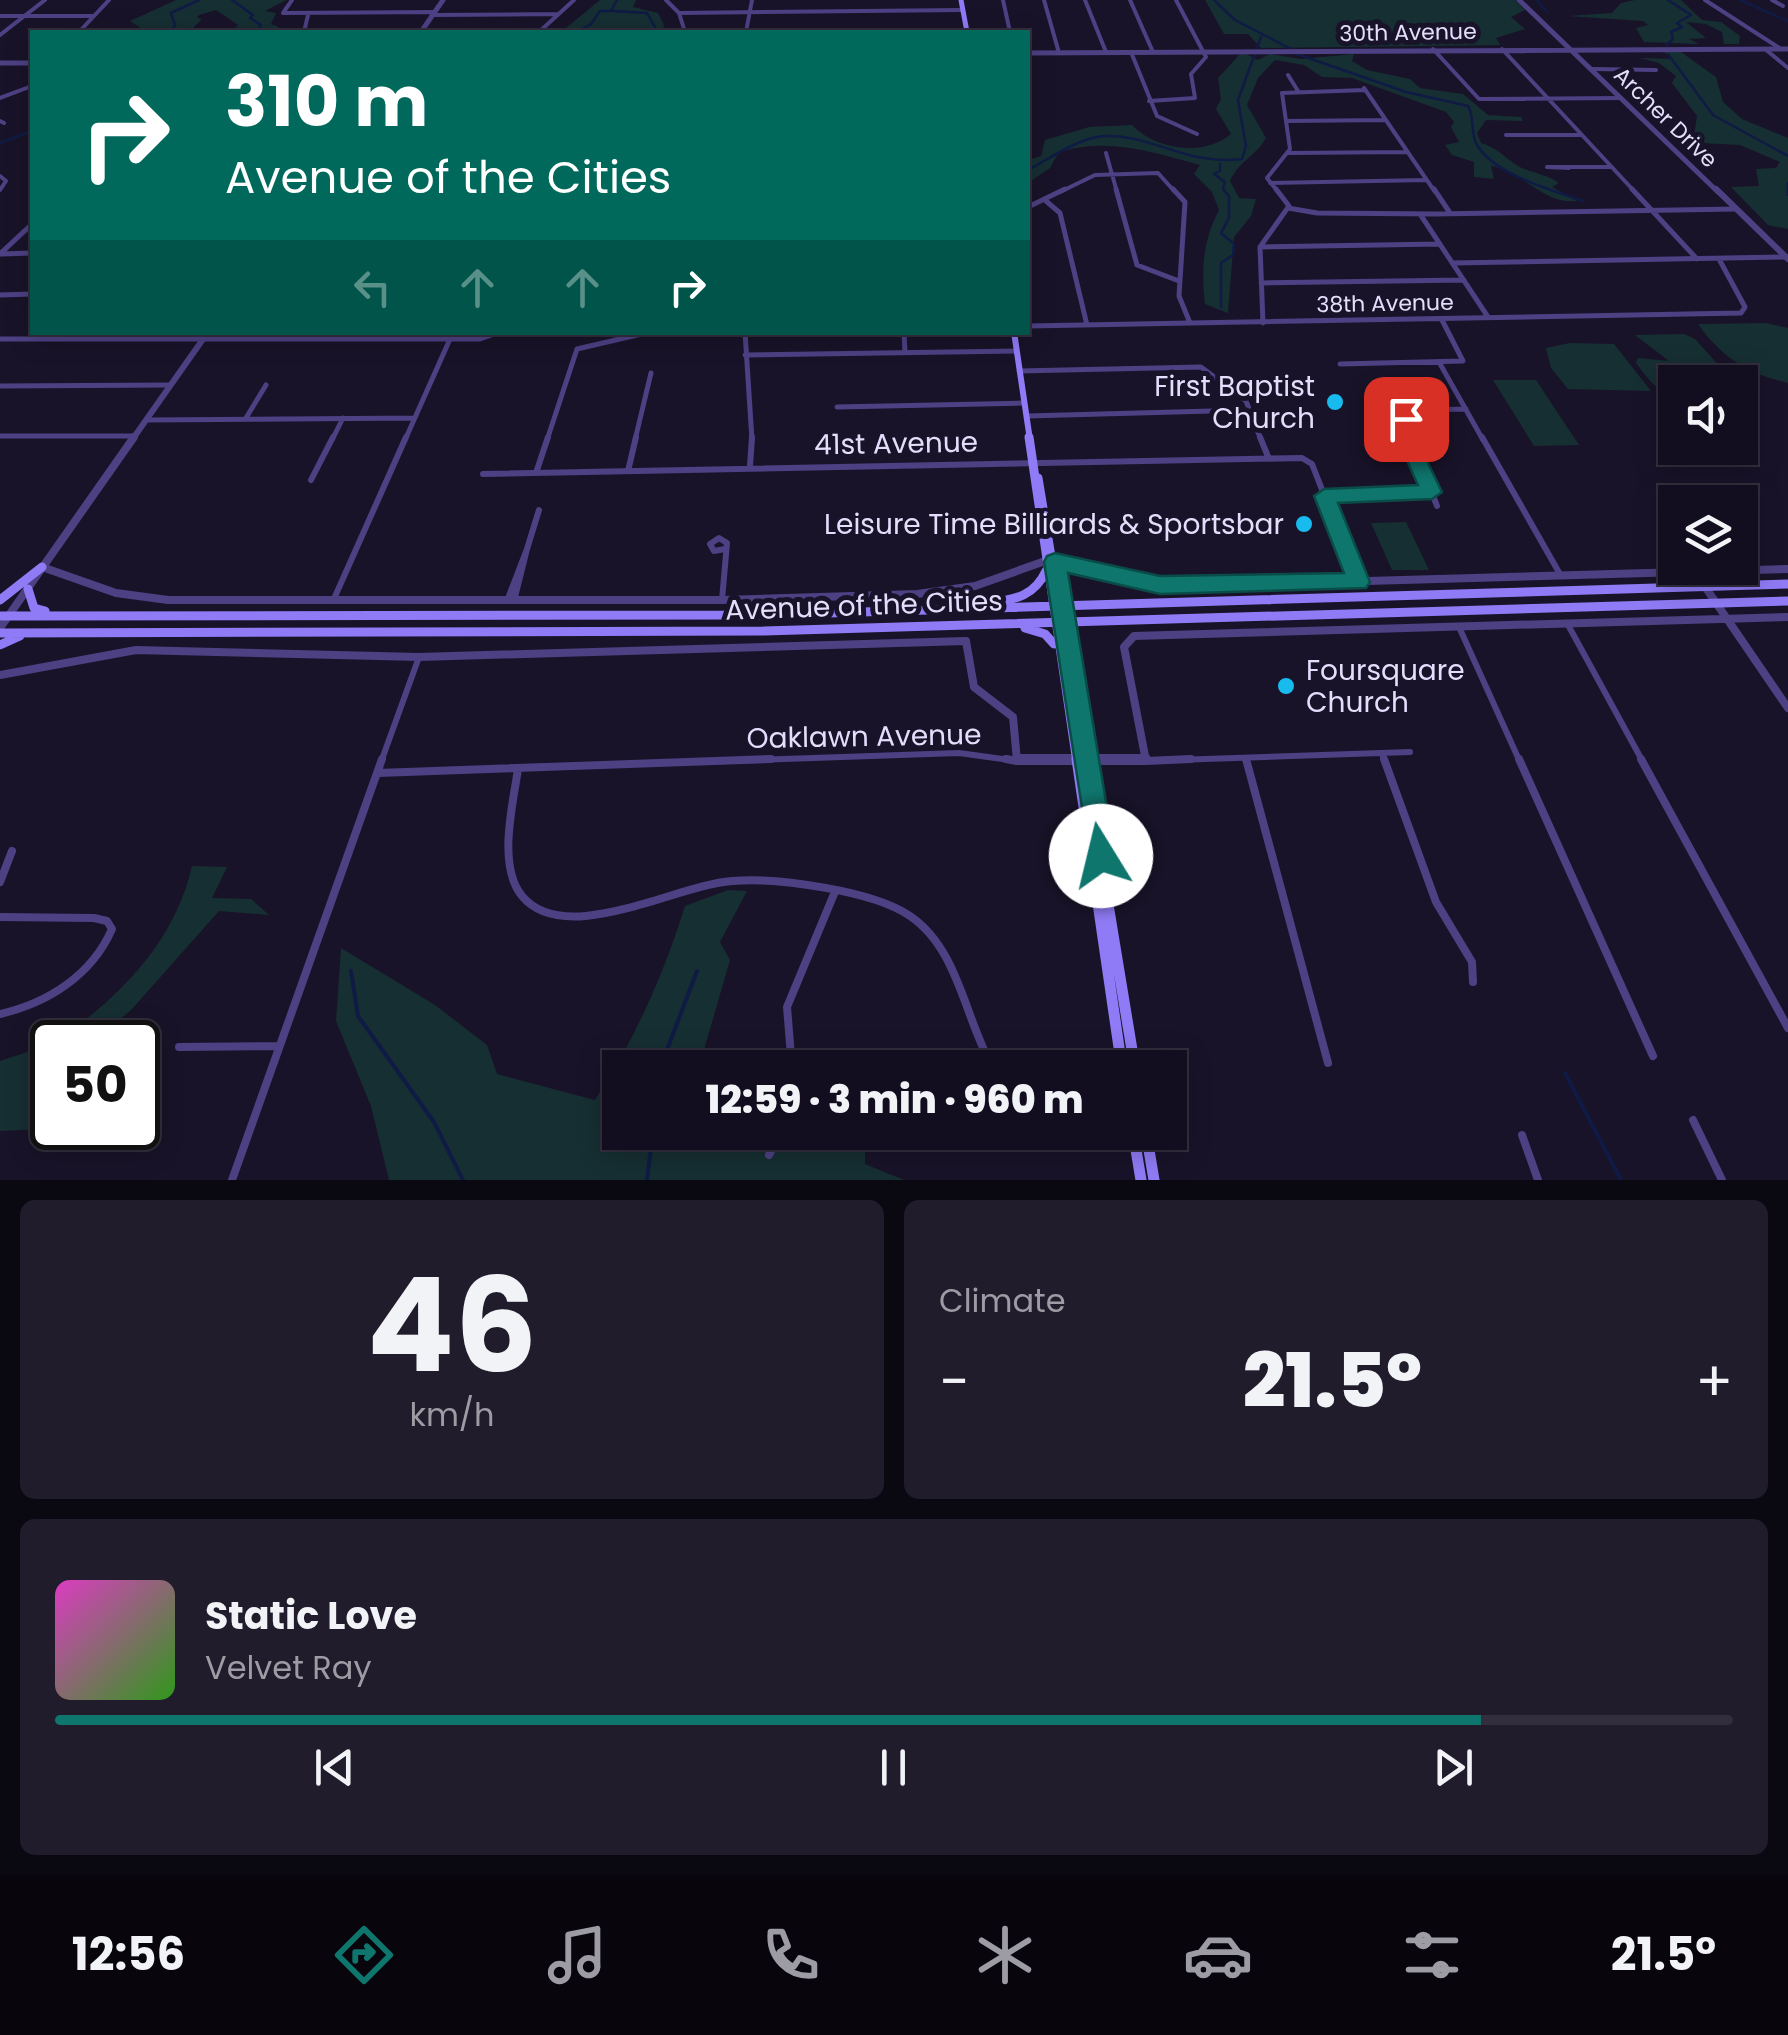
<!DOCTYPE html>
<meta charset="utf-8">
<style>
:root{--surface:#130e1f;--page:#201c2c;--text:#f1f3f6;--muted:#9d9ca4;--line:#322e3d;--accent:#0f766e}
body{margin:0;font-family:Poppins,sans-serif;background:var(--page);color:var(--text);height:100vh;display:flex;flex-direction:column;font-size:38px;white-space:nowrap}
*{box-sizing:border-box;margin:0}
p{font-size:32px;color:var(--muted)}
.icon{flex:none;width:55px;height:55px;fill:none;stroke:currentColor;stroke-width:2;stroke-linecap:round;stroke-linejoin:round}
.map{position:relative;height:1180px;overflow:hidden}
.sheet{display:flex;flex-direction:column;gap:20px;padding:20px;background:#0a0811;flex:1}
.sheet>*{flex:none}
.hud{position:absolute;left:30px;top:30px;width:1000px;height:305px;border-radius:0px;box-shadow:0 5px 25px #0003,0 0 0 2px var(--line);background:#00695c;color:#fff;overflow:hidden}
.tools{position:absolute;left:1658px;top:365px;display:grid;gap:20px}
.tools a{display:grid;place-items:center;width:100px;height:100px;border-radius:0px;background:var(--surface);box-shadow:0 5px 25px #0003,0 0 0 2px var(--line);font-size:50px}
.speed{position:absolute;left:30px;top:1020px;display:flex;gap:20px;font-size:50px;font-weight:700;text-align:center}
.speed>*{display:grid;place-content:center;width:130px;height:130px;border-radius:50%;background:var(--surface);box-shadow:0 5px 25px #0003,0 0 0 2px var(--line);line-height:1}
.speed .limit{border:5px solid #111;border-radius:15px;background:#fff;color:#111}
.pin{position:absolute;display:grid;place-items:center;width:85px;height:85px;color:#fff;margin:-42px;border-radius:20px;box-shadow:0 5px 15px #0006}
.me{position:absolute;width:110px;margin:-55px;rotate:351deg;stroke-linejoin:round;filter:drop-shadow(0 0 8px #0008)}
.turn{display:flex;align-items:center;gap:35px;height:210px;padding:0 30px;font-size:45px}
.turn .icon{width:130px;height:130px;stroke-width:2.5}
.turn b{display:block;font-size:70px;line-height:85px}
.lanes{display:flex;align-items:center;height:95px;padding:0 30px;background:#0003;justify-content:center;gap:50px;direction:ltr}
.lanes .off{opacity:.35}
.big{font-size:75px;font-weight:800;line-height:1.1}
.sheet .card{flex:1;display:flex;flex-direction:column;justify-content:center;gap:15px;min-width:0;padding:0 35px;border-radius:15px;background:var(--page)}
.sheet .dial{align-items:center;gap:0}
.dial b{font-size:130px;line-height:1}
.song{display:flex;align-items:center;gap:30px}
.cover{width:120px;height:120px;border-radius:15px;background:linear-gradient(135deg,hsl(310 70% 55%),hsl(110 70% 35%))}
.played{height:10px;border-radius:5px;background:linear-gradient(90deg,var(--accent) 85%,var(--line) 85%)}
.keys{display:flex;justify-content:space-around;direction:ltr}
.heat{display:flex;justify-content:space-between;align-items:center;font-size:55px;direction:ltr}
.sheet .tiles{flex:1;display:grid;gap:20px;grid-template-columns:1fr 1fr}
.card:last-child{grid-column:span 2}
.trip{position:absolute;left:602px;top:1050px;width:585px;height:100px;border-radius:0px;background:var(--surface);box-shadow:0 5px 25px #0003,0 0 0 2px var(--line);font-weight:800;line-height:100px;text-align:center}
.tabs{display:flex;height:160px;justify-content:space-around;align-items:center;background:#08060c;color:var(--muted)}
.tabs .icon{width:70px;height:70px}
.tabs .active{color:var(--accent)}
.tabs b{font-size:45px;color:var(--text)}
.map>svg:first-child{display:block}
.green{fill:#162f32}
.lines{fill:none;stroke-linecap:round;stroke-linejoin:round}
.stream-far1{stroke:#0f1b45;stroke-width:2.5}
.stream{stroke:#0f1b45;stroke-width:4}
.minor-far3{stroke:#4d4184;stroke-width:4}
.minor-far2{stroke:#4d4184;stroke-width:5}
.minor-far1{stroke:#4d4184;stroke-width:6}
.minor{stroke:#4d4184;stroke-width:8}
.tertiary-far3{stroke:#4d4184;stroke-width:5}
.tertiary-far2{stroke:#4d4184;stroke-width:6}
.tertiary-far1{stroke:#4d4184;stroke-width:8}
.tertiary{stroke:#4d4184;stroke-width:10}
.secondary-far3{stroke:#8f7bf5;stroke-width:5}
.secondary-far2{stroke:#8f7bf5;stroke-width:6}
.secondary-far1{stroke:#8f7bf5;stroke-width:9}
.secondary{stroke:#8f7bf5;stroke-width:11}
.route{fill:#0f766e;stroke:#0a4d48;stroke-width:2.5}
.poi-dot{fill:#18bbee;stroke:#191329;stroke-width:4}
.labels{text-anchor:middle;stroke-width:10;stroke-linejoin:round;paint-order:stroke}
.far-street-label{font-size:22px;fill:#e5ddfc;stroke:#191329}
.poi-label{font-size:28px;fill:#e5ddfc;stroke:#191329;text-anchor:end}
.street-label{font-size:28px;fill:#e5ddfc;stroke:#191329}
</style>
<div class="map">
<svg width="1788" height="1180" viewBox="0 0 1788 1180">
<rect width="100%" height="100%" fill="#191329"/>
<!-- green -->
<path class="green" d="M176 0H286L265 11 276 13 271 24 279 27 276 32 233 30 238 25 216 10 199 15 197 18 202 19 189 32H139L142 29 130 21Z
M600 0H636L633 7 658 13 664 25 662 32H561Z
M1205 0H1515L1525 10 1511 17 1525 29 1496 38 1500 45 1261 48 1248 34H1224Z
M1635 0H1681L1702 20 1721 22 1740 36 1739 44H1724L1722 32 1706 24 1686 22 1706 38 1689 39 1699 44 1644 42 1636 28 1648 25 1643 21 1568 16 1612 13 1621 3Z
M1242 52 1258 60 1270 54 1301 59 1354 54 1352 61 1367 70 1410 79 1420 88 1463 94 1488 115 1521 117 1523 121 1486 120 1477 133 1481 143C1497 148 1502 155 1515 164 1528 173 1545 173 1559 183L1552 187 1577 201C1543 205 1522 170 1491 166L1494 179 1474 177V162L1452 155 1445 145 1459 142 1451 127 1454 122 1446 112 1352 78 1322 77 1304 65 1275 60 1258 78 1247 105 1266 138C1256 156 1238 162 1230 181L1239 198 1256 199 1251 216 1234 237 1228 313 1205 304C1201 270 1203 240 1219 210L1212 192 1194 174 1200 165C1153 152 1108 137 1059 152L1050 168 1028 183V160L1041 156 1045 140 1089 127 1132 125C1156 150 1204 157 1231 134L1216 109 1221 99 1218 78Z
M1664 52H1681L1716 77 1723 102 1742 119 1788 138V229L1768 225 1731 187 1759 186 1756 169 1776 168 1780 162 1740 145 1702 143 1694 136 1697 116 1672 83 1676 76 1659 63 1640 58 1673 59Z
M1766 323 1788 328V383C1747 373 1722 358 1698 324Z
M1684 334 1695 339 1722 369 1684 366 1710 382H1675V395C1656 392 1647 377 1636 363L1638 358 1669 361 1635 335Z
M1570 343 1614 344 1651 391 1568 389 1551 368 1546 348Z
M1493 380H1536L1579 445 1534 446Z
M1406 522 1429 570H1392L1371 523Z
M192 866 227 867 212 898 251 899 269 915 219 911 132 1009 94 1042H56C119 997 174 944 192 866Z
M728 890 747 891 720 942 730 960 699 1067 620 1068V1132L689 1133 683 1152 777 1151 787 1133H870L865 1142V1164L904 1180H389L371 1106 336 1021 341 948 435 1005 487 1045 497 1074 595 1100C635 1039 663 976 685 906Z
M52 1044V1128H66L0 1131V1061Z"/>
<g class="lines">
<!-- stream-far1 -->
<path class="stream-far1" d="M232 0 253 15 250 18 261 25 258 32
M1214 0 1235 20 1291 49
M1537 0 1547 12
M1740 0 1788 21
M613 11 647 13 656 29
M171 32 175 25 171 13 199 0
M577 32 591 24 600 11H611L617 0
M1666 45 1673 39 1671 32 1682 27 1677 23 1691 15 1668 0
M1297 54 1406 92 1468 106C1475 118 1470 133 1477 145 1495 175 1552 190 1583 201
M1668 54 1713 115 1788 156
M0 143 32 131
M1220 164V171L1214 174 1225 182 1223 189 1229 196V218L1221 233 1234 244 1233 255 1221 263V307
M1028 170C1051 158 1079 137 1106 136 1154 135 1186 166 1242 159L1246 146 1238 100 1261 37
M1788 183V195"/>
<!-- stream -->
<path class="stream" d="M351 971 358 1016 434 1122 463 1180
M660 1068 697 971
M1565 1073 1621 1180
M647 1180 653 1132"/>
<!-- minor-far3 -->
<path class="minor-far3" d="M292 0 283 13 435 12
M666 0 679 13 685 32
M1003 0 1010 32
M1044 0 1059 53
M1085 0 1106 52
M1130 0 1153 52
M1705 0 1781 49
M1772 0 1783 6
M679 13 963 10
M432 15 558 14
M0 16H94
M79 32 109 0
M304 32 308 15
M381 32H421
M539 32 574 0
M729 32 966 30
M746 32 752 0
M0 35 45 0
M1433 49 1479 99 1621 98
M1502 49 1635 192
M1765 49 1788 68
M1131 52 1157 116 1197 134
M1592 69 1656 70
M1288 75 1298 91
M1364 88 1435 192
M0 98 32 86
M1149 101 1195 98 1191 74 1206 57 1176 0
M0 121 4 123
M1286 121 1385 120
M1506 135H1581
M1106 153 1117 192
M1289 153 1407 152
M1569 168 1547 167H1611
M0 176 6 181 0 190
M1270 183 1426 180
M1060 192 1095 175 1158 173 1175 192
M1278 192 1267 178 1290 149 1282 93 1365 90"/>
<!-- minor-far2 -->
<path class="minor-far2" d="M1116 189 1137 265 1179 281
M1173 189 1185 202 1179 296 1190 323
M1434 189 1450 213
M1632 189 1697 259
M1046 201 1060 213 1087 325
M1028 207 1065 189
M1288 208 1317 213 1435 214 1736 209
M1420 214 1488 317
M1260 247 1440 244
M0 254 32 224
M1 254 32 253
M1452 263 1786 257
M1261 283 1464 280
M0 295 32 294
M1263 323 1260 247 1289 206 1276 189
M1028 326 1741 313 1745 307 1719 259
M745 332 752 440
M904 332 905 353
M0 339H480L500 332
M745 355 1017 351
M1439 362 1483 440
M1340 364 1463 361 1442 320
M1019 371 1201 367 1246 401 1261 440
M0 386 170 385
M837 407 1024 403
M1027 416 1249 410
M246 418 266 385
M146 420 415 418
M0 436H134
M332 440 343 418
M405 440 450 339
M547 440 577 349 650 332
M635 440 651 373
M1411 440 1404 422 1419 410 1466 409"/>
<!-- minor-far1 -->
<path class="minor-far1" d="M1260 437 1269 459
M1410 437 1437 506
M1482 437 1561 576
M750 466 752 437
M628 471 636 437
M536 473 548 437
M483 474 1302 458 1312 464 1358 582
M311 480 333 437
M1324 496 1432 491
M527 549 539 510
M722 600 727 543 719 538 710 544 714 551 725 549
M333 601 406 437
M507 601 527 549 514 601
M1567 623 1643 762
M1459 627 1520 762
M1382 753 1385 762
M1246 758 1247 762
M1146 761 1410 752
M381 762 419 657
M698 762 959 753 1017 761"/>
<!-- minor -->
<path class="minor" d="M1006 759 1017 761
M1246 759 1328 1063
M1384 759 1436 902 1472 962 1473 982
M1519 759 1653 1056
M1641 759 1788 1028
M1146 761 1191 759
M518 769C513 804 497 865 522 896 565 948 676 885 732 881 777 877 874 891 910 916 959 949 965 1020 993 1068
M378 773 771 759
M0 882 12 851
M0 917 94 918 107 921 112 929C92 975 48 1003 0 1014
M179 1047 278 1046
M792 1068 787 1007 834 894
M1693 1120 1722 1180
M1522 1135 1538 1180
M769 1155 780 1132
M232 1180 382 759"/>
<!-- tertiary-far3 -->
<path class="tertiary-far3" d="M1519 0 1718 192
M421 32 443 0
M1028 53 1788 49
M0 63H32"/>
<!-- tertiary-far2 -->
<path class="tertiary-far2" d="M1716 189 1788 259
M132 440 208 332"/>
<!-- tertiary-far1 -->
<path class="tertiary-far1" d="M42 567 116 593 168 600H722L917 594 975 586 1045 561 1128 580 1187 586 1788 569
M1695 572 1788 708
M0 628 134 437
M0 675 136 650 419 657 966 641 974 687 1013 717 1017 761H1146L1124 647 1134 636 1788 617"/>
<!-- tertiary -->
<path class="tertiary" d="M1017 759H1146"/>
<!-- secondary-far3 -->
<path class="secondary-far3" d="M961 0 967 32"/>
<!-- secondary-far2 -->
<path class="secondary-far2" d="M1014 332 1030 440"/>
<!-- secondary-far1 -->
<path class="secondary-far1" d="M1029 437 1077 762
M1038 478 1085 762
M28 589 34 608 45 611
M0 600 42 567
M991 602C1016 600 1035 595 1046 571
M0 616 760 615 1788 584
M1025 628 1045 634 1054 644
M0 633 764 631 1788 601
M0 645 20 636"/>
<!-- secondary -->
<path class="secondary" d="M1077 759 1122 1068
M1084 759 1135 1068
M1133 1132 1141 1180
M1146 1132 1154 1180"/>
</g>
<!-- route -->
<path class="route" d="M1406 413 1416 419 1415 436 1442 492 1432 499 1338 503 1370 582 1366 588 1160 594 1068 573 1115 856 1111 866 1101 869 1091 866 1044 562 1047 556 1055 553 1160 576 1344 573 1314 496 1324 489 1418 485 1396 436V419Z"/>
<!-- markers -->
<g class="poi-dot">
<circle cx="1335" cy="402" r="10"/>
<circle cx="1304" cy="524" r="10"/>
<circle cx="1286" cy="686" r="10"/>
</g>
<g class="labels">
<!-- far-street labels -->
<g class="far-street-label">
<text transform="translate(1408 32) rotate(-1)" y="8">30th Avenue</text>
<text transform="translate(1666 117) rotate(44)" y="8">Archer Drive</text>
<text transform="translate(1385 303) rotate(-1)" y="8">38th Avenue</text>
</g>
<!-- poi labels -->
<g class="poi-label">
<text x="1315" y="396">First Baptist<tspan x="1315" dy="32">Church</tspan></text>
<text x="1284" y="534">Leisure Time Billiards &amp; Sportsbar</text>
<text x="1306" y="680" text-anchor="start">Foursquare<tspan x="1306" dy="32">Church</tspan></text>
</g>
<!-- street labels -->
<g class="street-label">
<text transform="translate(896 443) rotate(-1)" y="10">41st Avenue</text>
<text transform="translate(864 605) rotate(-2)" y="10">Avenue of the Cities</text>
<text transform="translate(864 736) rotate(-1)" y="10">Oaklawn Avenue</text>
</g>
</g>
</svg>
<div class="tools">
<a><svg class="icon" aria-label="sound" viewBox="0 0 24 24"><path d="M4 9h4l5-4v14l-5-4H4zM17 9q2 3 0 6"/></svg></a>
<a><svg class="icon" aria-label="layers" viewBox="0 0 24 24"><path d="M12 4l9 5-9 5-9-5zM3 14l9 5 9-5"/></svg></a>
</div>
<div class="speed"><div class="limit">50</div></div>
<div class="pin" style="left:1406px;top:419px;background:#d93025"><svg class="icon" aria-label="arrive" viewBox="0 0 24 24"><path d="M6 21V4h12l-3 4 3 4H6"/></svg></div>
<svg class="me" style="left:1101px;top:856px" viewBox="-20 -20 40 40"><circle r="19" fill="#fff"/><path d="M0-13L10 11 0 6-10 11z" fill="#0f766e"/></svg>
<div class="trip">12:59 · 3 min · 960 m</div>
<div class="hud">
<div class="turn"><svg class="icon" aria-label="right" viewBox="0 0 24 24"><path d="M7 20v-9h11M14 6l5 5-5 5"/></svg><div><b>310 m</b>Avenue of the Cities</div></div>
<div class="lanes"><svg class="icon off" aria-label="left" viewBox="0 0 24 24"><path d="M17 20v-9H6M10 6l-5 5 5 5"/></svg><svg class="icon off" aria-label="ahead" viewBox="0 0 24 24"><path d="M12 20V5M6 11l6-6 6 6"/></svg><svg class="icon off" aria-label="ahead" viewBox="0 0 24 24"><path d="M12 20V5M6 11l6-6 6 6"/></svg><svg class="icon" aria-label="right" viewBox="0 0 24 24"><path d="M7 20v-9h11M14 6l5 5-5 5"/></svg></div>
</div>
</div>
<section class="sheet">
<div class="tiles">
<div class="card dial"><b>46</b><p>km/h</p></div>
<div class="card"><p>Climate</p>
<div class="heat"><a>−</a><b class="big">21.5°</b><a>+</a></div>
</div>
<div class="card">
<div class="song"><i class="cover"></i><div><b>Static Love</b><p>Velvet Ray</p></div></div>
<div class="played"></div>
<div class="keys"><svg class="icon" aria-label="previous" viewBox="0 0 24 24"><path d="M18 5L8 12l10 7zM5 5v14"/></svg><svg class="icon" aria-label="pause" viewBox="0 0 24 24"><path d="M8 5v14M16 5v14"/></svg><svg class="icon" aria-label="next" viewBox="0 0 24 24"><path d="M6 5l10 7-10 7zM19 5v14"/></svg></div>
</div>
</div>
</section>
<nav class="tabs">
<b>12:56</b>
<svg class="icon active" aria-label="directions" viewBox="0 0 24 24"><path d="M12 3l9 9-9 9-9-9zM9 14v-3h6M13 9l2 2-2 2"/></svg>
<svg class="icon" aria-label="music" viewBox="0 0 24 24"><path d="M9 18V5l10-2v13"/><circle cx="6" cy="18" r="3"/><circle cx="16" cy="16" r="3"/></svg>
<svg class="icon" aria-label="phone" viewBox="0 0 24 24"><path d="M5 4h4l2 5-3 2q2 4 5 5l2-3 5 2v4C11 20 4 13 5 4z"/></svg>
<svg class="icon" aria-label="climate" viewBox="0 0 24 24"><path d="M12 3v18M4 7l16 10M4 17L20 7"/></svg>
<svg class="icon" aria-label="car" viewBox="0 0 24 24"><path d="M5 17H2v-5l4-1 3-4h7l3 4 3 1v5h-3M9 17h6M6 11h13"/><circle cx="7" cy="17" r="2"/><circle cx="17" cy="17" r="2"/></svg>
<svg class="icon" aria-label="filters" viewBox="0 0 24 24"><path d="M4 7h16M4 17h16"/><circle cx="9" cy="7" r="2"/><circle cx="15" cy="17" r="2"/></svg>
<b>21.5°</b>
</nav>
